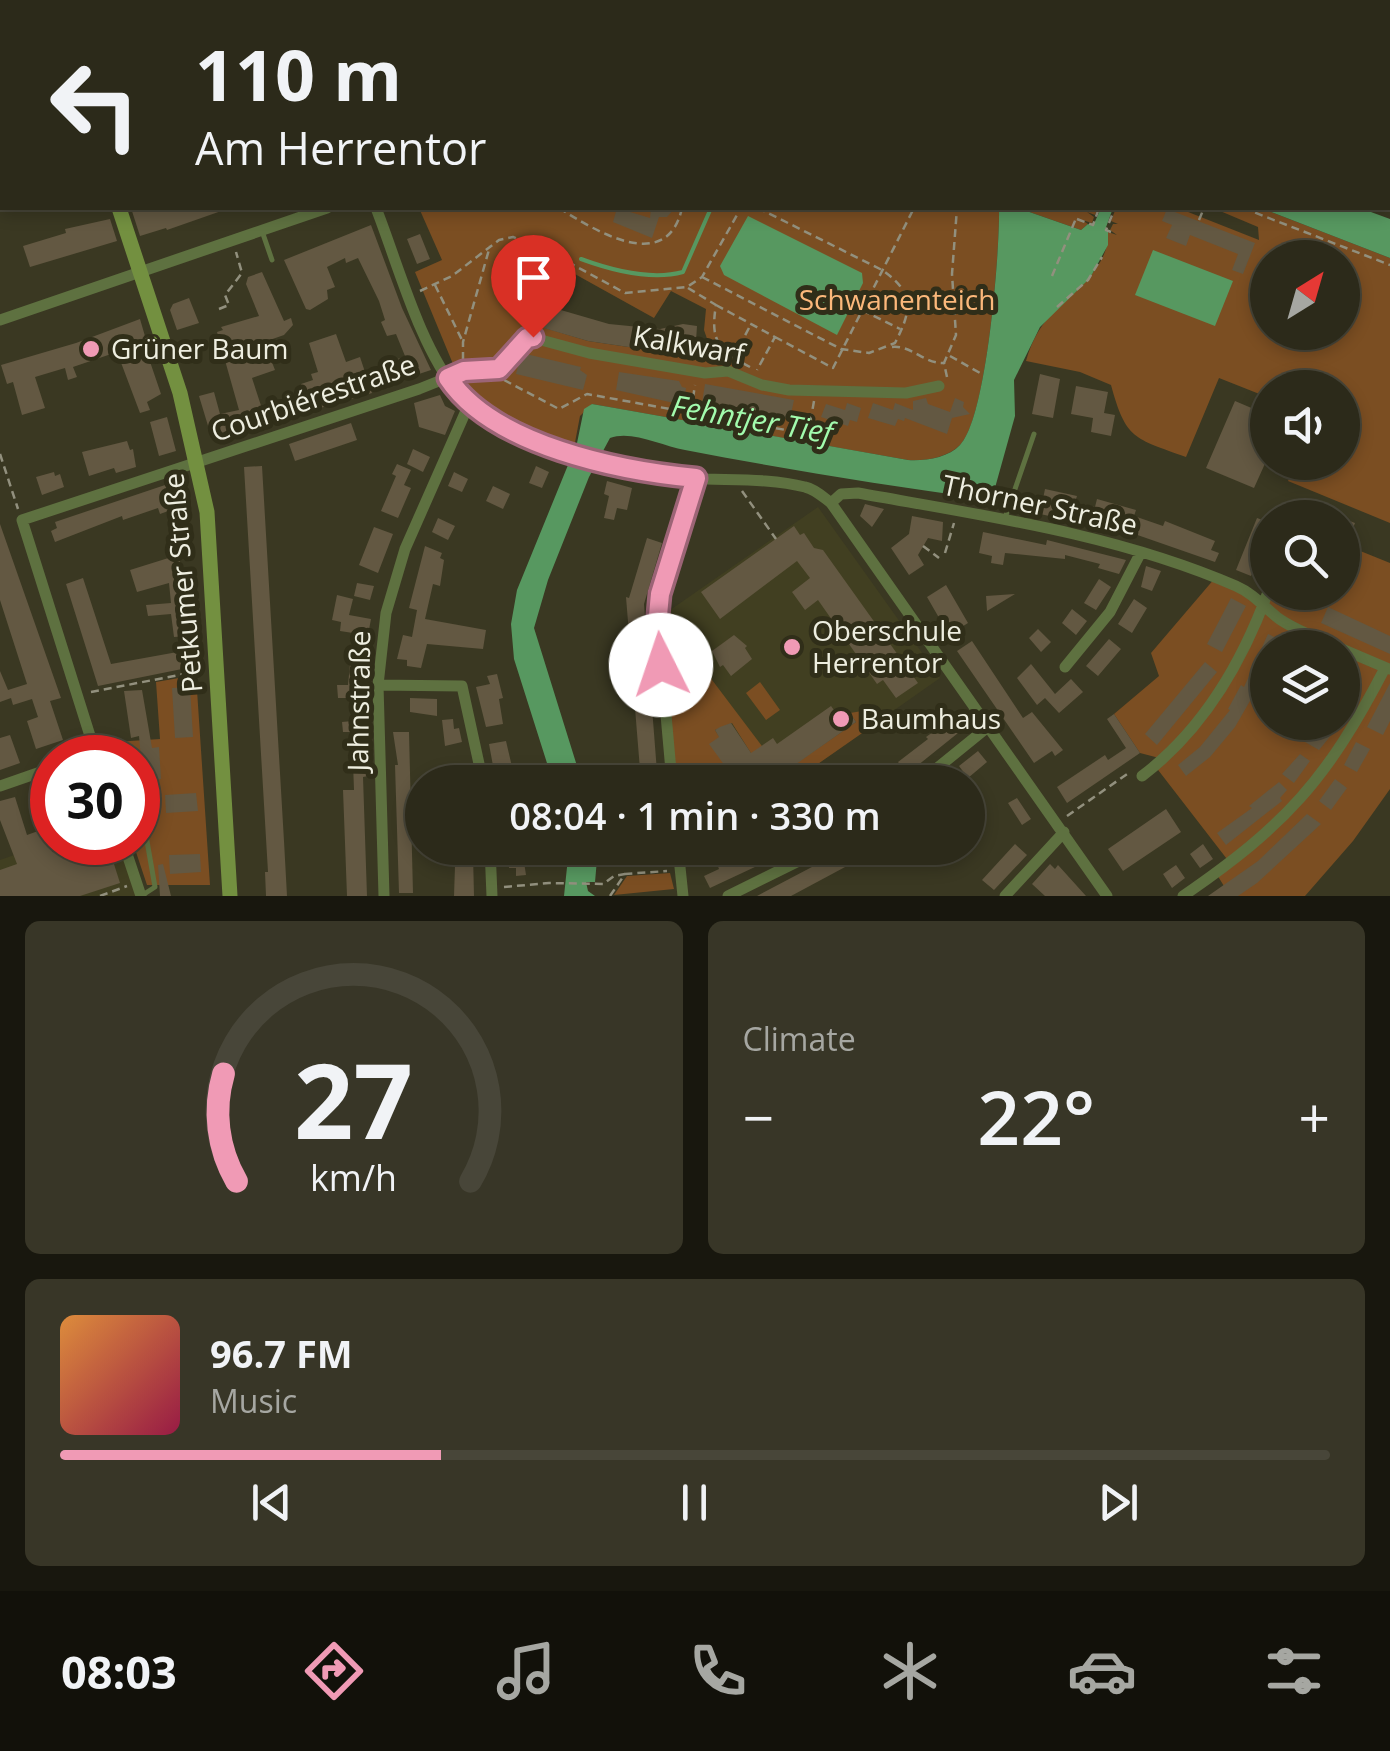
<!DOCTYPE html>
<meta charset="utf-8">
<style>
:root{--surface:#2c2a1a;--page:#383627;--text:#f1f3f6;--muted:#a6a7a2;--line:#484639;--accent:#f09ab5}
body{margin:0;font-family:"Open Sans",sans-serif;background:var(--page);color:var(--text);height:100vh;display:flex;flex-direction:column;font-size:38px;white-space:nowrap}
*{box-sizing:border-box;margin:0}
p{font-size:32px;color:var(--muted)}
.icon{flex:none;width:55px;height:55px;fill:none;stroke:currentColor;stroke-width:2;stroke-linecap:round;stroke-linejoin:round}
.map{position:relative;height:896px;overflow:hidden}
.panel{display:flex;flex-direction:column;gap:25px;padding:25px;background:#18170e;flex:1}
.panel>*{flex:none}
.top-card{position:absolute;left:0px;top:0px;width:1390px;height:210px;box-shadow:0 5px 15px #0003,0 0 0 2px var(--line);background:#2c2a1a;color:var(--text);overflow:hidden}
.needle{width:65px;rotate:37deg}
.fabs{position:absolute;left:1250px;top:240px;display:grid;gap:20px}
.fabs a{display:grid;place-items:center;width:110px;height:110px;border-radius:50%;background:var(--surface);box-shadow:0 5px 15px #0003,0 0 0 2px var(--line);font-size:50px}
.speed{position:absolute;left:30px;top:735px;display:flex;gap:20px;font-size:50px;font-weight:700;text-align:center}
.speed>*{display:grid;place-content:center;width:130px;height:130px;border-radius:50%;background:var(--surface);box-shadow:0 5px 15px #0003,0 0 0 2px var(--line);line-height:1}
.speed .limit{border:15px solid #d22;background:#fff;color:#111}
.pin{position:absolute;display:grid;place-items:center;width:85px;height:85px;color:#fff;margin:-102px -42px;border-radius:50% 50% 50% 0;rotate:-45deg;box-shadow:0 0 10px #0007}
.pin .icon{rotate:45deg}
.me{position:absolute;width:110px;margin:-55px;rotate:356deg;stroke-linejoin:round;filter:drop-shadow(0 0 8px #0008)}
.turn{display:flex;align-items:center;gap:35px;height:210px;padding:0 30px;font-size:45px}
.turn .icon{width:130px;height:130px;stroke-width:2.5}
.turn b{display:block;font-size:70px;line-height:85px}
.big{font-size:75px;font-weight:600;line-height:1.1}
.panel .card{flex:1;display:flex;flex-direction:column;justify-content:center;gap:15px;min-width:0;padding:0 35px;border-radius:15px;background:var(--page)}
.panel .dial{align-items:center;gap:0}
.dial svg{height:260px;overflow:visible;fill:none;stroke:var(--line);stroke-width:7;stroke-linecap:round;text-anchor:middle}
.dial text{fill:var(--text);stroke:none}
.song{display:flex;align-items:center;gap:30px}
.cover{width:120px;height:120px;border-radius:15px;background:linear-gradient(135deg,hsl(30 70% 55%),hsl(340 70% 35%))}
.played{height:10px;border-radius:5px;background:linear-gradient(90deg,var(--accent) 30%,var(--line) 30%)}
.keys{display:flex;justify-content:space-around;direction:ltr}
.heat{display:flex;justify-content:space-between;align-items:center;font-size:55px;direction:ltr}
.panel .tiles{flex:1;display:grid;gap:25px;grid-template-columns:1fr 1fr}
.card:last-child{grid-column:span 2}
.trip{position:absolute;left:405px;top:765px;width:580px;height:100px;border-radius:50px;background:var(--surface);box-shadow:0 5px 15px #0003,0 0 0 2px var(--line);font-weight:600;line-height:100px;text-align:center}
.tabs{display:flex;height:160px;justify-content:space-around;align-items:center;background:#12110a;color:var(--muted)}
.tabs .icon{width:70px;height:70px}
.tabs .current{color:var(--accent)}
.tabs b{font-size:45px;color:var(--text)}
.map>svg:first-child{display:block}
.built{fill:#413f21}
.green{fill:#7b4e22;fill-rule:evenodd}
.water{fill:#579860}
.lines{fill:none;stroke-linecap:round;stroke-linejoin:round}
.stream{stroke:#579860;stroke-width:4}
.building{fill:#635842}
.path{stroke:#92907e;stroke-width:2.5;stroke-dasharray:8 5;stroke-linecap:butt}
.lane{stroke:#5e7140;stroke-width:5}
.street{stroke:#5e7140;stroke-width:11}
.secondary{stroke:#739040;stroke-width:15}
.route-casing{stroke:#9c6476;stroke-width:25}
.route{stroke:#f09ab5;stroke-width:18}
.poi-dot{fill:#f09ab5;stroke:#302e19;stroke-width:4}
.labels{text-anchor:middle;stroke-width:10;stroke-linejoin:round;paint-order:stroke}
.park-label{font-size:28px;fill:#fbb87b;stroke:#302e19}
.street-label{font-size:28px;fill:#eeeee0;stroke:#302e19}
.poi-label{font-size:28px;fill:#eeeee0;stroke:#302e19;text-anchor:start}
.water-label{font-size:30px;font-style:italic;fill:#a2fbad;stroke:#302e19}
</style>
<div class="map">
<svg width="1390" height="896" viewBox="0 0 1390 896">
<rect width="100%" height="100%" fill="#3a3822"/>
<!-- built -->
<path class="built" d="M818 507 940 678 792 782H681L663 615Z
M52 842 119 843 138 896H0V860Z"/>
<!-- green -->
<path class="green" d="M907 0H1137L1136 2Z
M419 208H999C1000 248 987 419 960 445 947 458 925 461 908 460L592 404 580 416 573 453 544 443 469 404 448 378 464 371 461 363 453 364 415 272 442 260ZM555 263 654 318 671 291 706 309 704 330 713 356 703 358 588 341 522 321Z
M1018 208H1098L1095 215 1087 212 1094 217 1092 223 1082 220 1088 224 1081 230Z
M1116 208H1178L1259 240 1258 227 1213 208H1261L1390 258V523L1288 481 1296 463 1342 462V388H1268L1267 397 1219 378 1186 457C1134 438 1126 440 1111 385L1080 372 1026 361C1032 339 1042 323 1058 307 1080 285 1109 266 1108 232L1117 235 1110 230 1113 224H1118L1111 221ZM1268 258H1342V332H1268Z
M1343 544 1390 563V789L1353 841 1305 896H1230L1216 873 1230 863 1155 766 1163 759 1140 753 1114 714 1159 676 1151 653 1215 578 1263 603 1268 592H1342ZM1268 648H1342V722H1268Z
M663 615 765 750 754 758 732 723 715 730 734 760 716 771 722 782H672Z
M196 675 210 885H147L133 843 138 842V758L105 757 101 743 160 739 156 682Z
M760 682 780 710 766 720 746 693Z
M874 709 891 713 792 782H751L772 768 781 779 788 762 801 760 856 722 850 713Z
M670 873 674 889 614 895 627 876Z"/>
<!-- water -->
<path class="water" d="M999 208H1018L1081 230 1088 224 1093 226 1101 208H1113L1105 230 1108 232V245L1090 278 1040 327 1014 380 1015 416 993 495 984 499C884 485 784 469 685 450 662 446 632 430 610 438L589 477 548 580 534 628 582 782H553L514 659 511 624 517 590 577 443 584 409 592 404 615 408 908 460C925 461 948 458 960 445 987 418 1000 249 999 208Z
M1261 208H1360L1390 219V258Z
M748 216 862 273 863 283 837 335 724 275 720 266Z
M1153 250 1233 281 1215 326 1135 295Z
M569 848H598L595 882H586L588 891 595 896H564Z"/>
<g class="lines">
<!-- stream -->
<path class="stream" d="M1388 193 1390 194
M581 259C611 270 650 281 683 272L711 208"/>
</g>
<!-- building -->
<path class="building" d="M131 208H227V209L167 230 166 228 140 236Z
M617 208 650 218 651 208H675L667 217H659L652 238 613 222Z
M1167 209 1255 243 1243 274 1232 270 1238 254 1190 235 1186 246 1166 238 1172 225 1162 221Z
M110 219 117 241 30 267 23 246 66 233 65 229Z
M371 225 402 308 431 370 371 390 372 393 286 418 281 404 305 396 301 384 313 380 311 374 318 372 309 343 336 334 346 362 360 357 365 372 405 356 396 334 387 336 381 322 385 320 379 301 358 258 346 263 345 258 327 267 335 287 327 290 328 299 310 310 306 309 284 260Z
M420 234 430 259 417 264 407 239Z
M262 272 284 321 291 318 293 325 284 335 264 342 275 370 252 378 268 427 212 439 199 396 214 392 220 414 239 410 217 332 223 330 221 327 259 316 246 284 248 277Z
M189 298 199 323 177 330 170 310 173 304Z
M547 306 609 324 660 329 683 324 697 326 696 341 703 358 588 341 530 324 537 308 545 310Z
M140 319 147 343 144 344 161 394 147 402 150 410 140 413 117 352 73 367 77 377 68 380 65 368 35 377 45 408 22 415 13 382 7 384 1 365 76 343Z
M526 354 581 367 580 370 587 375 583 390 516 374 519 362Z
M619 372 679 381 682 387 686 388 683 405 616 390Z
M1040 374 1060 379 1053 418 1032 414Z
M705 384 794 400 790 419 702 403Z
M1076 386 1108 392 1104 413 1115 415 1111 436 1091 432 1093 418 1071 414Z
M440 395 445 406 455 411 445 435 419 427 414 403Z
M926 398 928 404 950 412 955 398 964 402 963 407 970 414 952 418 947 434 905 418 904 421 898 419 895 426 868 418 873 403 893 410 895 403 913 410V401Z
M1235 401 1268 415V457L1254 488 1206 468Z
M847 403 861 408 857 422 850 420 848 426 821 417 826 404 845 410Z
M167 417 176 451 159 456 150 422Z
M351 423 357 440 295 461 289 444Z
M127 441 130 450 133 449 136 467 116 473 114 468 89 476 82 452Z
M413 449 430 457 423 472 407 464Z
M397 464 411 470 404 485 411 488 398 518 381 511 396 476 392 474Z
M262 466 284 841 287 896H266L265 872H268L244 467Z
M536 466 549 472 542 488 529 483Z
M54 472 55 476 60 474 64 487 42 495 36 477Z
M454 472 468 479 462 492 448 486Z
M607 481 632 488 627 510 617 508 614 520 604 518 609 496 604 494Z
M174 482 180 500 169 504 171 510 160 514 158 508 123 520 122 516 55 542 51 531 57 528 55 522Z
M493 486 510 494 503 509 486 501Z
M1045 489 1077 496 1075 502 1095 507 1097 499 1136 510 1134 516 1163 526 1165 521 1215 541 1211 550 1219 553 1215 562 1103 523 1055 512 1054 517 1040 514Z
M865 504 884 509 872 527 860 516Z
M912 516 943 522 942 541 928 538 918 555 924 565 909 575 891 548 909 534Z
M438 518 455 526 448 540 432 532Z
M1257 518 1268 522V537L1251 576 1236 570Z
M1342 518 1355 523 1343 554H1342Z
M0 524 61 698 50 701 63 740 36 749 27 721 38 717 32 699 13 705 11 698 0 702V671L8 690 27 684 0 600Z
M794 526 800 535 804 533 814 548 823 550 918 683 896 698 883 680 877 684 818 600 805 610 792 592 810 578 797 561 720 619 701 592Z
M374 527 393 534 378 573 359 565Z
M983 532 1046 545 1047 540 1126 560 1119 574 1098 568 1100 564 1065 555V559L1005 553 1003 565 991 563 992 556 979 553Z
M647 538 662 543 644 604 657 772H652L653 782H641L626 597 629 598Z
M425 546 442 553 440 558 444 560 440 586 433 584 425 619 486 630 483 649 427 644 421 668 407 666V660L397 659 403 635 412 637 417 610 409 608Z
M178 555 188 588H192V611L186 612 189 636 174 637 171 614 148 616 146 605 171 603 169 583 137 592 130 570Z
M1146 566 1161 571 1152 591 1141 587Z
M83 578 111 664 183 651 187 668 98 686 66 584Z
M1099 579 1111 587 1096 610 1084 603Z
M357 583 374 586 370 600 354 596Z
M946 585 968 623 949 635 927 597Z
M1297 592H1315L1312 606 1294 601Z
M1015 594 987 611 986 596Z
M337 595 353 599 349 615 371 619 365 651 367 743 353 744 352 732H343L342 722 352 721 351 698H338L337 685H348L353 633 340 631 341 622 332 620Z
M1231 598 1246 606 1222 652 1207 644Z
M1134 599 1147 608 1132 633 1118 624Z
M1328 607 1390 636V654L1321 623Z
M1072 609 1087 621 1076 635 1062 623Z
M1038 629 1051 642 1041 652 1029 638Z
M1268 634 1283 641 1280 648H1268L1265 682 1262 680 1235 727 1210 757 1186 776 1178 765 1200 747 1230 710 1228 709 1241 685 1244 687Z
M734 635 747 646 745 648 752 659 731 676 723 665 720 667 712 651Z
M1109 639 1121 649 1098 676 1086 666Z
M972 641 1023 718 1032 712 1063 750 1055 756 1052 751 1034 763 957 651Z
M1205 662 1217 672 1157 745 1145 734Z
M1031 664 1055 694 1071 679 1083 692 1059 713 1045 698 1037 705 1017 678Z
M1342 665 1359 674 1342 706Z
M497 674 503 698 499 699 503 724 486 727 476 687 490 684 487 676Z
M1390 683V721L1383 735 1367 727Z
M190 687 193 737 175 738 172 688Z
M142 690 152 748 159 747 161 779 138 781V759L141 758 139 736 131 738 124 691Z
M410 698 437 699V716L410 712Z
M831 706 839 717 848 710 856 722 792 767 794 770 781 779 772 768 751 782H724L716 771 725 766 709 744 719 737 715 730 720 727 731 723 751 753 773 738 777 744Z
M1114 714 1140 753 1067 803 1057 787 1105 755 1108 760 1126 748 1107 719Z
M953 718 963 729 907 774 898 762 928 739 926 737 933 732 932 728 942 727Z
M453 719 454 729 459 728 462 742 445 746 442 720Z
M1320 723 1333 733 1319 750 1305 742Z
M393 732H409L413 893H399L395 765H398Z
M10 735 20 763 0 770V738Z
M506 741 513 771 518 770 520 779 496 782 489 744Z
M1356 742 1370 749 1357 772 1344 765Z
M978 751 987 762 968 778 959 766Z
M1300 754 1310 761 1294 783 1282 774Z
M367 762 368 776 363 777 367 896H347L343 790H354L353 763Z
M1335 779 1347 788 1331 810 1319 801Z
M1279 782 1287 790 1280 798 1282 801 1226 845 1217 833 1252 808 1249 806Z
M196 793 198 811 166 813 165 795Z
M15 797 27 835 52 826V852L83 842H107L120 883 80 896H0V870L17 864 0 820V801Z
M1017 798 1031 819 1022 825 1008 803Z
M1166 809 1181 832 1123 871 1108 849Z
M1307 814 1321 824 1257 883 1238 896H1208L1258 861Z
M1015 844 1027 855 994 890 982 880Z
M1203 844 1213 859 1200 868 1190 854Z
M745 848H768L774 858 710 888 704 876 719 869 715 859 725 854 726 857Z
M848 848H863L870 859 862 863 860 859 791 896H757Z
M453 849H469V854H473L474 896H454L455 866 451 865V854Z
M531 853 533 862H524L526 875 516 876V868H509V863H502L501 855Z
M200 854 201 872 170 874 169 855Z
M163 864 171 896H160L158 865Z
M1050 864 1055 869 1058 865 1086 896H1045L1032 884Z
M1176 865 1185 878 1172 888 1163 874Z"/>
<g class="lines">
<!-- path -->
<path class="path" d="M319 2 321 0
M475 2 477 0
M1388 186 1390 187
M559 208C594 230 667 276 682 208
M1243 208 1390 265
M1363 208 1374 212
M1383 208 1390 210
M389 209 401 208
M1136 212V208
M1077 219 1093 225 1099 208
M1199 220 1204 208
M1111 232 1106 230 1115 208
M1052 276 1077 216
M702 277 841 349 869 353 895 343C912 310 915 293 882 270L758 208
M435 285 462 340
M688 288 716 305C710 341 718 350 750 367
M420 291 452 276 499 240 513 237 544 249 625 293 687 287 702 277 741 208
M716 305 775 337 757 370
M1057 307 1088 280 1102 257
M219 309 229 305 225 295 242 273 236 252
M862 310 900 329
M775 337 833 368 914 208
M892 347C912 345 924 364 944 363
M950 356 980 373
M733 358 750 326
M463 360V342L490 246
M947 377 944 363 956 335 952 274 957 208
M504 380 559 409 587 394 797 432 810 424 814 401
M691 411 695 385
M0 454 18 509
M742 491 776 539
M923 546 939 558
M945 553 954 523
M91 692 205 670
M1067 816 1130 772
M504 887 549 883 603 884 614 876 625 874
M100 896 127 886
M610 896 625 874 667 871"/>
<!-- lane -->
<path class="lane" d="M113 0 116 2
M33 2 36 0
M263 234 272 260
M1005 518 1034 434
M138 805 144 824 155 887 141 896"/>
<!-- street -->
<path class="street" d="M185 0 187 2
M336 0 339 2
M504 0 507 2
M661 0 664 2
M823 0H838
M1322 0 1327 2
M539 2 541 0
M693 2 695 0
M798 2 801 0
M1243 2V0
M1388 33 1390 34
M0 134 2 133
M376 208C398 264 420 348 459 394 503 447 641 475 707 479 738 480 774 479 805 487 815 489 823 497 831 503L1107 896
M0 320 327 208
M831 503 841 494 858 493C986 516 1116 534 1236 586 1254 594 1263 606 1278 618 1296 631 1320 639 1340 648
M1342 649 1389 669
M1065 667 1110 612 1141 552
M378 685 462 686 483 782
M97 758 22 520 419 389 464 371 499 369 530 337 589 353 705 373 728 371 762 385 789 390 906 393 939 386
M1142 776C1203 730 1242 663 1268 592
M672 782 657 614 660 594 696 478
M920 782 989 726
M0 786 52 768
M123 842 141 896
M490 848 492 896
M678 848 683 896
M384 896 378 685 386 613 405 549 469 404
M728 896 825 848
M1005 896 1064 832
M1183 896C1286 825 1327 780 1385 668"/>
<!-- secondary -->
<path class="secondary" d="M18 0 19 2
M119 208 180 393 207 512 230 896"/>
</g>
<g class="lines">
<!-- route casing -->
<g class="route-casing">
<path id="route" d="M533 337 527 338 499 369 464 371 448 378C493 446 621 471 696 478L660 594 657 626 661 665"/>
</g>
<!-- route -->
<use href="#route" class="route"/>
</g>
<!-- markers -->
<g class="poi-dot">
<circle cx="91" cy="349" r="10"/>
<circle cx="792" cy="647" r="10"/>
<circle cx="841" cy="719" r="10"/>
</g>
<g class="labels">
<!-- park labels -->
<g class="park-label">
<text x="897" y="310">Schwanenteich</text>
</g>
<!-- street labels -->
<g class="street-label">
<text transform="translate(689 345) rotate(10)" y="10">Kalkwarf</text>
<text transform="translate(313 398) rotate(-19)" y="10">Courbiérestraße</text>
<text transform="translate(1040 505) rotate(12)" y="10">Thorner Straße</text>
<text transform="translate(183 583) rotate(-95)" y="10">Petkumer Straße</text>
<text transform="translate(359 701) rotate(-89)" y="10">Jahnstraße</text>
</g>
<!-- poi labels -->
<g class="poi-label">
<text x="111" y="359">Grüner Baum</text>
<text x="812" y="641">Oberschule<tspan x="812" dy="32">Herrentor</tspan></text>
<text x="861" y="729">Baumhaus</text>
</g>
<!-- water labels -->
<g class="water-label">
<text transform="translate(752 420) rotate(10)" y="10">Fehntjer Tief</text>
</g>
</g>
</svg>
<div class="fabs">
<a><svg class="needle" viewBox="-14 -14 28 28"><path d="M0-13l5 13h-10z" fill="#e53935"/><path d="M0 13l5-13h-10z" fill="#a6a7a2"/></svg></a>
<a><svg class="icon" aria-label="sound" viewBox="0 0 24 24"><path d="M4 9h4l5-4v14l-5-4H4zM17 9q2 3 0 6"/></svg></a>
<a><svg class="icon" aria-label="search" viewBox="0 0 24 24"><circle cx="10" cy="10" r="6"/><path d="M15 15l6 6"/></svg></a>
<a><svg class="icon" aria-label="layers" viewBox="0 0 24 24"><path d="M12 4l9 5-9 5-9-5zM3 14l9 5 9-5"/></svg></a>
</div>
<div class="speed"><div class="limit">30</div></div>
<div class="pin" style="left:533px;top:337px;background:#d93025"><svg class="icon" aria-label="arrive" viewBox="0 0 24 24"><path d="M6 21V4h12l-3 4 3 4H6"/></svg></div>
<svg class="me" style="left:661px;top:665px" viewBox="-20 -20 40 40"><circle r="19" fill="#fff"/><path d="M0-13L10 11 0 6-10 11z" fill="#f09ab5"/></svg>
<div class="trip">08:04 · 1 min · 330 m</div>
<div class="top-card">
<div class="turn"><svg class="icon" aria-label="left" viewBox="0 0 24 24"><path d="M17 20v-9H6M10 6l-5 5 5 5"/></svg><div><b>110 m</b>Am Herrentor</div></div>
</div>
</div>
<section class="panel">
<div class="tiles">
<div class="card dial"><svg viewBox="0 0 100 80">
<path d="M14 69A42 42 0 1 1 86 69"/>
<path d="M14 69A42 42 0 0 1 10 36" stroke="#f09ab5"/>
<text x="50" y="56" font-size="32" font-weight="700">27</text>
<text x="50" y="72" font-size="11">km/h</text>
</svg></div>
<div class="card"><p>Climate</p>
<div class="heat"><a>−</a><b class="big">22°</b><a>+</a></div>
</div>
<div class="card">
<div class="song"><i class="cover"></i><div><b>96.7 FM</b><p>Music</p></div></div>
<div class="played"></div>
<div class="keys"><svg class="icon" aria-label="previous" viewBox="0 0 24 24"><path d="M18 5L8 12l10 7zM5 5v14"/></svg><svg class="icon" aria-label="pause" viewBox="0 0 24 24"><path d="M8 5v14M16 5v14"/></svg><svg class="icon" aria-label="next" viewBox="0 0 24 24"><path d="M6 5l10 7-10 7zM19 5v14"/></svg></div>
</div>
</div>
</section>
<nav class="tabs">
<b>08:03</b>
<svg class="icon current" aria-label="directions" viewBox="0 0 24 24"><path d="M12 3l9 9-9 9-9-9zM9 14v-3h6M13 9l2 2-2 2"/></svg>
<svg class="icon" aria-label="music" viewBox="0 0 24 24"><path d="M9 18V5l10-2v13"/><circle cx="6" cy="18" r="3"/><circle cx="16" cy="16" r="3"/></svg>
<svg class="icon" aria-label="phone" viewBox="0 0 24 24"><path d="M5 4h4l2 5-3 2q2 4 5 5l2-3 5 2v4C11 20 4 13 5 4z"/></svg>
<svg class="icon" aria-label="climate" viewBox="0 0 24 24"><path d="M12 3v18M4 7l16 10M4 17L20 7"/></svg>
<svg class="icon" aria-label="car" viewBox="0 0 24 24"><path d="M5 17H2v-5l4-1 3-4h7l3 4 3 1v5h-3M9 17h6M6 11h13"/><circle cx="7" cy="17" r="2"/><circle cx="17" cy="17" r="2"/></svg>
<svg class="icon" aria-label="filters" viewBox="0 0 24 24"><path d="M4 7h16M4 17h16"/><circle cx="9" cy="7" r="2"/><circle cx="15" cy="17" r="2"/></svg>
</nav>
